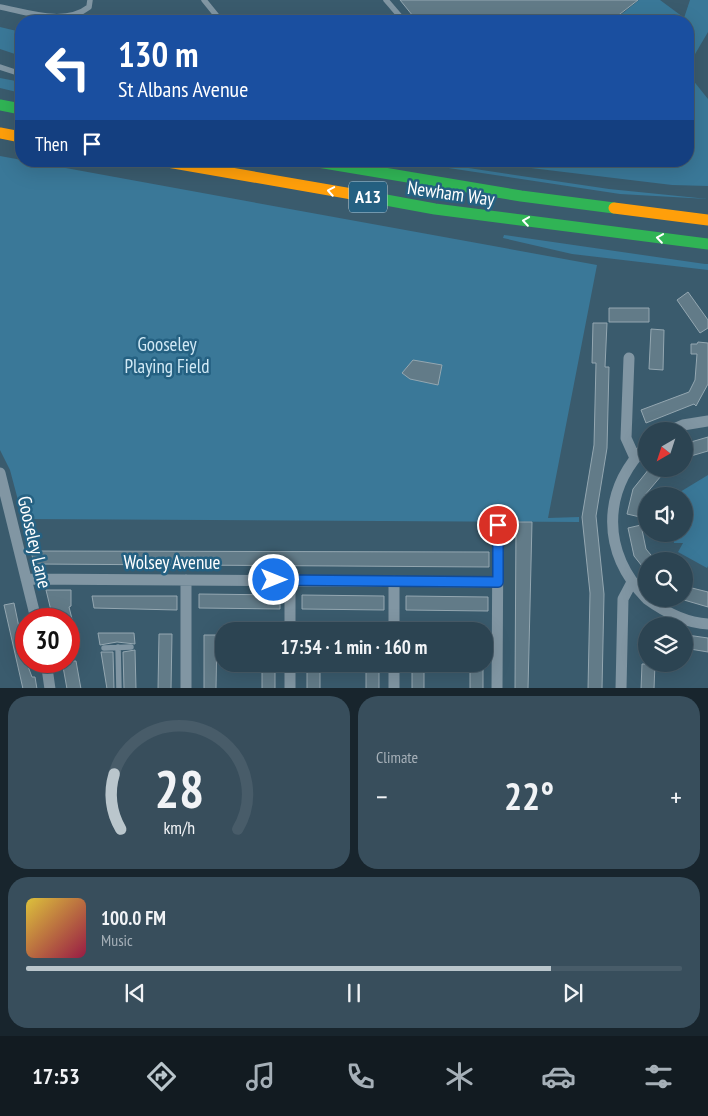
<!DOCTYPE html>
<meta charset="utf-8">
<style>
:root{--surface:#2c4452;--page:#384e5c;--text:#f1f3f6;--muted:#a6b0b8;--line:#485c69;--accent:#bac6cc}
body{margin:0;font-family:"PT Sans Narrow",sans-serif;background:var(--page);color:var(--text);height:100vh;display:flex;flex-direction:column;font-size:19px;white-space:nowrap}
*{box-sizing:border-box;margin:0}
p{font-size:16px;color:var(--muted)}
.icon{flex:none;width:28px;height:28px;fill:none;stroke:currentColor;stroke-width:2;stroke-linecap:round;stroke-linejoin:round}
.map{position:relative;height:688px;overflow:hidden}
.panel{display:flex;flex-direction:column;gap:8px;padding:8px;background:#18252d;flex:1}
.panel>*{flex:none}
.banner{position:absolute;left:15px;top:15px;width:679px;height:152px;border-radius:20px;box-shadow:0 5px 20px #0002,0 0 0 1px var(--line);background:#1a4fa0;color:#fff;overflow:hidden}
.needle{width:32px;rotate:219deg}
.buttons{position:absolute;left:638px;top:422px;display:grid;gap:10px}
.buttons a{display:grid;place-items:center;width:55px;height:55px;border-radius:50%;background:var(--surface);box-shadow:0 5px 20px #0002,0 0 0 1px var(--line);font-size:25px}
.speed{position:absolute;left:15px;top:608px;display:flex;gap:10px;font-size:25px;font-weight:700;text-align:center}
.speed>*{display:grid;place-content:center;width:65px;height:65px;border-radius:50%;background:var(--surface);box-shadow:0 5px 20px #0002,0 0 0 1px var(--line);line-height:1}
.speed .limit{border:8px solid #d22;background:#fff;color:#111}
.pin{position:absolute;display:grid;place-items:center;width:42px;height:42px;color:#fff;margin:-21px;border:2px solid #fff;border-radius:50%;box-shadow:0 1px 5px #0007}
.me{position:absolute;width:55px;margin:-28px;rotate:90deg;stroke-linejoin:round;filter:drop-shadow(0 0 4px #0008)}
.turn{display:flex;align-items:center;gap:18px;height:105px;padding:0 20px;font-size:22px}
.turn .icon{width:65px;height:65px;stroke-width:2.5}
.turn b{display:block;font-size:35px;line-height:42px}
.then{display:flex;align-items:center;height:48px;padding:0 20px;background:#0003;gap:10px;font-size:19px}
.big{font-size:38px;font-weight:700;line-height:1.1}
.panel .widget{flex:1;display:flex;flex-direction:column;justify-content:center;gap:8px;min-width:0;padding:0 18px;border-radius:20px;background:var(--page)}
.panel .dial{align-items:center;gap:0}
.dial svg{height:130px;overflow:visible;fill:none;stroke:var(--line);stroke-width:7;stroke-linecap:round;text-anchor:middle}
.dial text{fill:var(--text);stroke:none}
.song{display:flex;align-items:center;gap:15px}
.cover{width:60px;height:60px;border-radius:8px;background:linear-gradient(135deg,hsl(50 70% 55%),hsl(340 70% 35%))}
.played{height:5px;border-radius:2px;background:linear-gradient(90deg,var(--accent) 80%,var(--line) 80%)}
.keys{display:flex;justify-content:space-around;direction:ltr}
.heat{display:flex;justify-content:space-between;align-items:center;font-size:28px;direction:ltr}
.panel .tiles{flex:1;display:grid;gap:8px;grid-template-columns:1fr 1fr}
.widget:last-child{grid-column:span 2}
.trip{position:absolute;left:215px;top:622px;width:278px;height:50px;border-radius:20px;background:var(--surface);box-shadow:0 5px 20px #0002,0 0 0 1px var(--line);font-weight:700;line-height:50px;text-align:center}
.tab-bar{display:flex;height:80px;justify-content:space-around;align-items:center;background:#121b21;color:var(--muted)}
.tab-bar .icon{width:35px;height:35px}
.tab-bar .selected{color:var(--accent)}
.tab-bar b{font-size:22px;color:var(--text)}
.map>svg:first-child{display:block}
.green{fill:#3a7898}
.building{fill:#627b88;stroke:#94a7b1}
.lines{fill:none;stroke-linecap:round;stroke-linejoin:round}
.lane{stroke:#8196a3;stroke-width:5.5}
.street{stroke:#8196a3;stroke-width:11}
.fast{stroke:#30b455;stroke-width:11}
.slow{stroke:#ff9f0a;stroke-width:11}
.oneway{stroke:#fff}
.route-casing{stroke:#114b97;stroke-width:12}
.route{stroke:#1a73e8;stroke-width:9}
.labels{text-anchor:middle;stroke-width:5;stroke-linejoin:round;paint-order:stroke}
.shield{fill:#256182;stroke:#bed0da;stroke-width:1}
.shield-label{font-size:18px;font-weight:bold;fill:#fff}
.street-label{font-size:19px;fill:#fff;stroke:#256182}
.park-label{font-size:19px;fill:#d1e9f5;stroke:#256182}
</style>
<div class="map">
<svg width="708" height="689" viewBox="0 0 708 689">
<rect width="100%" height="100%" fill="#3a5b6d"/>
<!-- green -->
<path class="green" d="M639 0H660L683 17 682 21H613Z
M690 0H708V32L688 66V21H683Z
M0 27 21 32V56L0 49Z
M688 74 708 99V186L672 185 472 161H688Z
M0 78 21 82V93L0 88Z
M0 156 597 265 548 518 579 517V522L23 519 10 470 0 450Z
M402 161H422L609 189 708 199 620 194Z
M504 235 705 264H708V270L572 254 503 238Z
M708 475V566L707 568 678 552 683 543H674V534H684V496L680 492Z"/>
<!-- building -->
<path class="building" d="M400 0H638L611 21H417Z
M688 292 708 320V328L700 333 677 300Z
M609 308H649V322H609Z
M593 323H607L605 367H609L607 448 596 516 604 594 602 689H588L590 593 582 517 594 445 596 363H592Z
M651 329 664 330 663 370 649 369Z
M698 342 708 343V384L696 406 694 404 646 423 641 410 689 392 695 380 697 354H691V344H697Z
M413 360 442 365 438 385 410 379 402 373Z
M708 437V451L684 458V444Z
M649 469H667L645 495 640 517 627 514 633 489Z
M516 522H532L528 689H515Z
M641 525 646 549 656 561H646V571L634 556 628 528Z
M31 551 489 552V567L34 564Z
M684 586 708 592V607L684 600Z
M46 590H71V606L69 607 72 619H53Z
M199 594 280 595V609L199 608Z
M302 595 384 596V610L302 609Z
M92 596H177V610L94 608Z
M406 596 488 597V611L406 610Z
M14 603 26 661 32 677H35L37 689H23L4 605Z
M98 633H134L135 644 117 642 100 645Z
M159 634H172L171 689H158Z
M204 635H217L216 689H204Z
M687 635 708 638V652L684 648Z
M135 650 136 689H124L123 652Z
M101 652H113L114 689H107Z
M62 661H76L81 689H67Z
M262 664H275V689H262Z
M307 664H320V689H307Z
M366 664H379V689H366Z
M412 664H424V689H412Z
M470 664H483V689H470Z
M642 664H655L654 689H641Z"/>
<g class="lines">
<!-- lane -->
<path class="lane" d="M204 0 221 21
M386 0 404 21
M0 7C27 12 65 26 89 7L90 0
M0 67 21 74
M118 647 119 689
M104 648 131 647"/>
<!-- street -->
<path class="street" d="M629 358 626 438 635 458
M669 431 683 425 708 421
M646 446C601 492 602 552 646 598
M0 473 36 619
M26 579 498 582
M647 599C665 612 685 623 708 624
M290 631V580
M394 631V581
M46 661 50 689
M186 689V580
M290 689V664
M394 689V664
M497 689 498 525
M621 689 623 599 632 582"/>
<!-- fast -->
<path class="fast" d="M0 105 21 109
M312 161 521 196 614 208
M375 198 435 209 708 244"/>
<!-- slow -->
<path class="slow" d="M0 133 21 137
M162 161 375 198
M614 208 708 220"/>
</g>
<!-- one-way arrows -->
<defs><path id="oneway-chevron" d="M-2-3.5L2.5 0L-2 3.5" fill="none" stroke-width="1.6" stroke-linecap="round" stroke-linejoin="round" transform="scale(1.25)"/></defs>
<g class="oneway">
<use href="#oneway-chevron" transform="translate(331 191) rotate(-170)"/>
<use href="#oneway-chevron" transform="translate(526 221) rotate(-172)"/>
<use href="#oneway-chevron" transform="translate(660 238) rotate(-172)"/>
</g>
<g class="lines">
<!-- route casing -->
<g class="route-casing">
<path id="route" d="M274 580 498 582V525"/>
</g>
<!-- route -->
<use href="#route" class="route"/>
</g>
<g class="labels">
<!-- shield labels -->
<rect class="shield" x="349" y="181.5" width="38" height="31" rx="4"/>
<g class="shield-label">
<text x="368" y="203">A13</text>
</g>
<!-- street labels -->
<g class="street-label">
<text transform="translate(451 193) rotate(8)" y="7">Newham Way</text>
<text transform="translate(35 542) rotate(77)" y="7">Gooseley Lane</text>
<text x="172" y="569">Wolsey Avenue</text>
</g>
<!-- park labels -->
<g class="park-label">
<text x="167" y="351">Gooseley<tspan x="167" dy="22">Playing Field</tspan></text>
</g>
</g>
</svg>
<div class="buttons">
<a><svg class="needle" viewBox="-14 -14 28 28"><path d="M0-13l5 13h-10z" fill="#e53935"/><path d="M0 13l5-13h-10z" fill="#a6b0b8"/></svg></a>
<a><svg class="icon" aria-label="sound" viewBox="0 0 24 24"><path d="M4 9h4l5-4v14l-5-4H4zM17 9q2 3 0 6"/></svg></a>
<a><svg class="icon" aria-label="search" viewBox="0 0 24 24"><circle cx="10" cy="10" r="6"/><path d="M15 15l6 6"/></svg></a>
<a><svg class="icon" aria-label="layers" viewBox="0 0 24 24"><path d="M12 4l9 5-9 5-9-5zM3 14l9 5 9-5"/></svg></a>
</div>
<div class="speed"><div class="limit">30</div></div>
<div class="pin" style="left:498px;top:525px;background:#d93025"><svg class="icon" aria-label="arrive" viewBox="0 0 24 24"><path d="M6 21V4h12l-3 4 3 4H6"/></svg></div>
<svg class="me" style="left:274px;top:580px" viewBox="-20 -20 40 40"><circle r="17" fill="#1a73e8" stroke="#fff" stroke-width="3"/><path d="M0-11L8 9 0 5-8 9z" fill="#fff"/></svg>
<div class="trip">17:54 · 1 min · 160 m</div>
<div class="banner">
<div class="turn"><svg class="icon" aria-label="left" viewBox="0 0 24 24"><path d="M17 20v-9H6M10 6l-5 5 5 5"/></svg><div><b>130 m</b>St Albans Avenue</div></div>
<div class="then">Then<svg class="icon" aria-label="arrive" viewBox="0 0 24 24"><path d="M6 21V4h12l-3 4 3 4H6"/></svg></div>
</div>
</div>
<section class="panel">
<div class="tiles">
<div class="widget dial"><svg viewBox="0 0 100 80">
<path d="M14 69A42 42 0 1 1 86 69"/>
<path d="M14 69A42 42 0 0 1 10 35" stroke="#bac6cc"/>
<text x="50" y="56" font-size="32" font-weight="700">28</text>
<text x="50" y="72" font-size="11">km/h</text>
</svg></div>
<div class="widget"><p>Climate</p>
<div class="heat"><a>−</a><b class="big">22°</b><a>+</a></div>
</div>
<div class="widget">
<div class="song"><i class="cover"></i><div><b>100.0 FM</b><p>Music</p></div></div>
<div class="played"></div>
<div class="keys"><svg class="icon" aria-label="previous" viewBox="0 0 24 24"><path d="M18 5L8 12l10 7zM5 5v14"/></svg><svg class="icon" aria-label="pause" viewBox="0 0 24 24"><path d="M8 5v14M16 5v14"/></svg><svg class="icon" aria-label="next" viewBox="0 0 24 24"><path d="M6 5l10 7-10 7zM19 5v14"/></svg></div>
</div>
</div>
</section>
<nav class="tab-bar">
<b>17:53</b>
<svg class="icon selected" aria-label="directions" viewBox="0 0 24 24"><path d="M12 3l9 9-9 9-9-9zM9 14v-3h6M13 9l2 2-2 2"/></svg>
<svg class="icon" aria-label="music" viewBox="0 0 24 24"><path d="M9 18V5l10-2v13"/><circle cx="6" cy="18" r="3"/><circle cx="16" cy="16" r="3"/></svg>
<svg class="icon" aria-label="phone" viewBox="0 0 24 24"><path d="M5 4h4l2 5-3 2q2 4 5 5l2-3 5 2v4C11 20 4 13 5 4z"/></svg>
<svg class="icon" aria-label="climate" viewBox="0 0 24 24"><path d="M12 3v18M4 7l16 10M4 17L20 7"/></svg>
<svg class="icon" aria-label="car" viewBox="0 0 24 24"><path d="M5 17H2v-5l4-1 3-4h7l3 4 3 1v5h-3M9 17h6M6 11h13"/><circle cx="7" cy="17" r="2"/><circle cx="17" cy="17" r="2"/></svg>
<svg class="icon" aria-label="filters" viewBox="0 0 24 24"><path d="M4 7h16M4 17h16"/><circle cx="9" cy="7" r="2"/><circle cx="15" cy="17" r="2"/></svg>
</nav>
